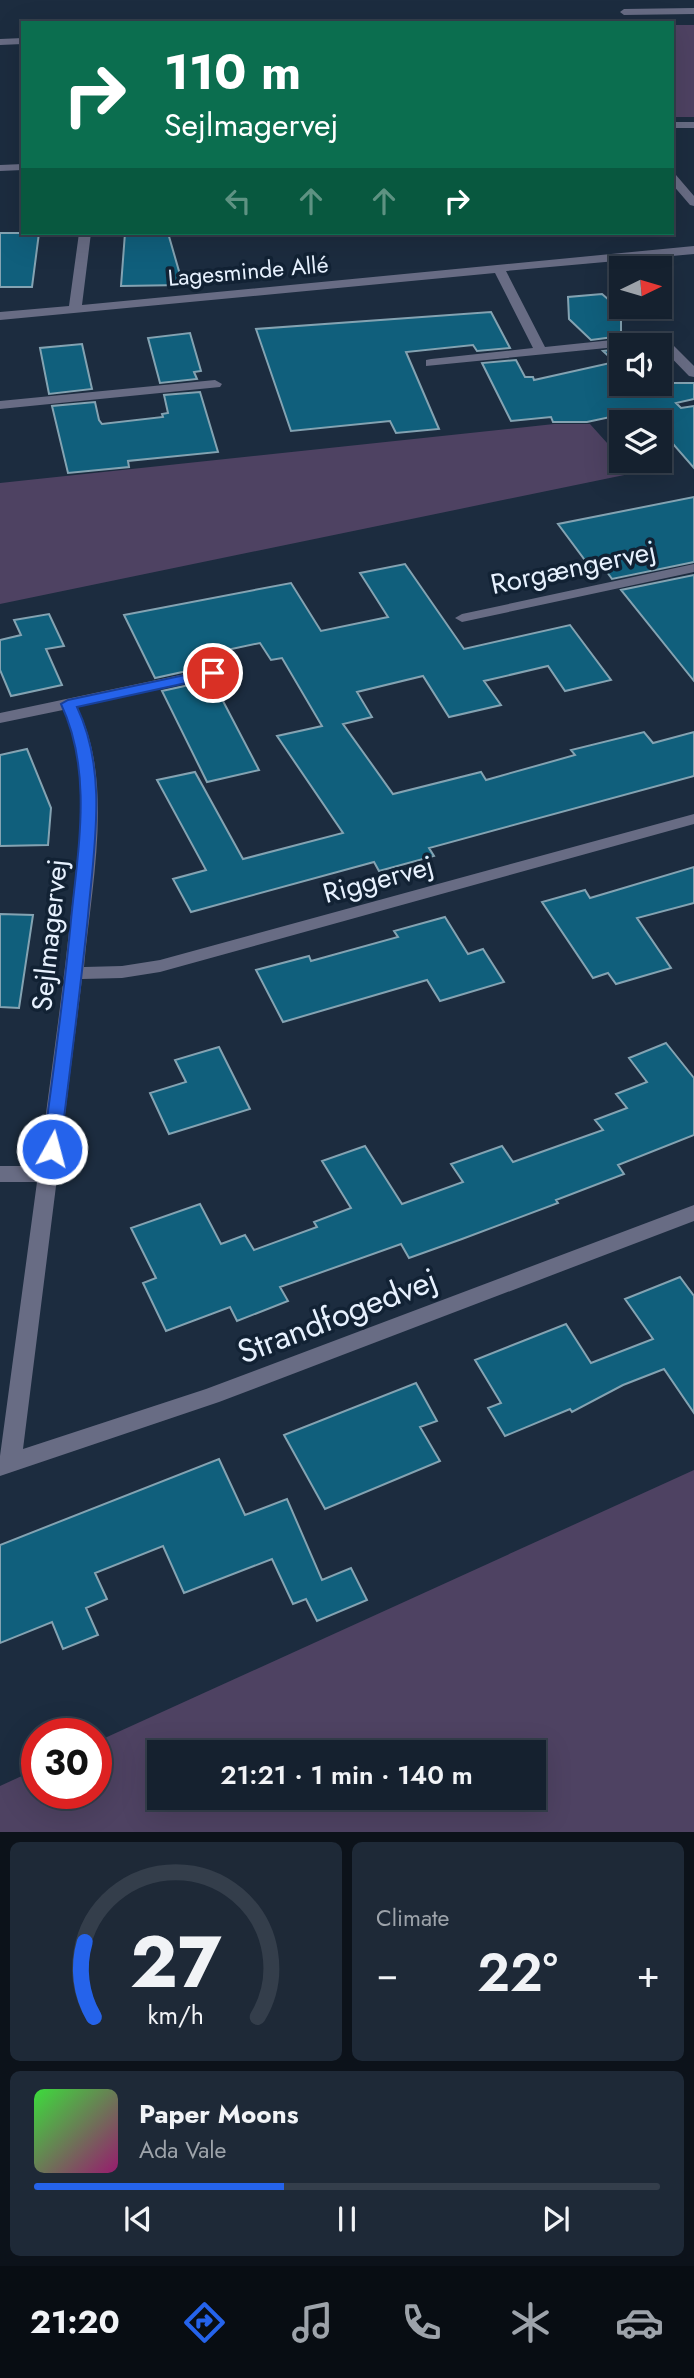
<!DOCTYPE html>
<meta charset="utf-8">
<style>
:root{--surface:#15212f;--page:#1e2937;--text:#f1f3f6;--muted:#9da3aa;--line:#343e4b;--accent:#2563eb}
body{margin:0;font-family:Jost,sans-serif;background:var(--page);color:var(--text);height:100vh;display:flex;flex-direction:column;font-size:26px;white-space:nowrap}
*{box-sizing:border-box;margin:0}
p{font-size:23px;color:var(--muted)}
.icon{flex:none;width:38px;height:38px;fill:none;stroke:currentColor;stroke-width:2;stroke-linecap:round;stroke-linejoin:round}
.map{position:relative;height:1832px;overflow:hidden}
.drawer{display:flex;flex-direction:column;gap:10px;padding:10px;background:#0c121a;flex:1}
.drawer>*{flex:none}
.guide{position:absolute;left:21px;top:21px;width:653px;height:214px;border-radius:0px;box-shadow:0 7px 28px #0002,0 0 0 2px var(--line);background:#0b6e4f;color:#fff;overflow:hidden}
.needle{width:46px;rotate:85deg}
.buttons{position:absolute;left:609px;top:256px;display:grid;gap:14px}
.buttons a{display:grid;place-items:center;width:63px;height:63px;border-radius:0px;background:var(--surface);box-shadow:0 7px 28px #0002,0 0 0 2px var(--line);font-size:35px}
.speed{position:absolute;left:21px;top:1718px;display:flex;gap:14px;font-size:35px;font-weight:700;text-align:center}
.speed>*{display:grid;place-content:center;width:91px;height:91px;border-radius:50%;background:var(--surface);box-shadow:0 7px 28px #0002,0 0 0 2px var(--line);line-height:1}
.speed .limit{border:10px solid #d22;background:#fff;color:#111}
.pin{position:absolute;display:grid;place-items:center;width:60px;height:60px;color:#fff;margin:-30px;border:4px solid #fff;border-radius:50%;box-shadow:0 2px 7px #0007}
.me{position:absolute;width:77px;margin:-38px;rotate:7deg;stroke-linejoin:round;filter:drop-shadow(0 0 5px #0008)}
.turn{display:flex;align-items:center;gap:24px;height:147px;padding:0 28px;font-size:32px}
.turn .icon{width:91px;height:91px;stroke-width:2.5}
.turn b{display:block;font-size:49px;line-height:60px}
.lanes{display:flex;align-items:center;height:66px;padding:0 28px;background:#0003;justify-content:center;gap:35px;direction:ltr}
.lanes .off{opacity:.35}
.big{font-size:52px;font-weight:600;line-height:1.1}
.drawer .card{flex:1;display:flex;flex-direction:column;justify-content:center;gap:10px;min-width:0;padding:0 24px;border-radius:10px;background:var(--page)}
.drawer .dial{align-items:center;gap:0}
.dial svg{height:182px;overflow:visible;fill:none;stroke:var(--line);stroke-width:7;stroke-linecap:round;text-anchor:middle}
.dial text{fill:var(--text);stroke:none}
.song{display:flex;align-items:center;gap:21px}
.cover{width:84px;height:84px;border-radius:10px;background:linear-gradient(135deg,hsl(120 70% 55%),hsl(320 70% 35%))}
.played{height:7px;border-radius:4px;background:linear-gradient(90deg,var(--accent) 40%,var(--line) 40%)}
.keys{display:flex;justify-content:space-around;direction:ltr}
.heat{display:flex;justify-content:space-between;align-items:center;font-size:38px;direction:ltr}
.drawer .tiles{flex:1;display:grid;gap:10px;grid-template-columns:1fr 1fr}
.card:last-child{grid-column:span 2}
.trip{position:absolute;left:147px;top:1740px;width:399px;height:70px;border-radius:0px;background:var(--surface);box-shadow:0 7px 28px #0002,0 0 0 2px var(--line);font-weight:600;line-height:70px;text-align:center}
.dock{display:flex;height:112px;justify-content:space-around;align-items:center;background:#080d13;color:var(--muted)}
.dock .icon{width:49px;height:49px}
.dock .selected{color:var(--accent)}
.dock b{font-size:32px;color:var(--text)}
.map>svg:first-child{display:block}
.green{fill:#4e4262;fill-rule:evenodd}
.building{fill:#105f7c;stroke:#84a3b2;stroke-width:2}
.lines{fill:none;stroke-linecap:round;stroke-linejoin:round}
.lane{fill:#686c84;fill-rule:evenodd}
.street{fill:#686c84;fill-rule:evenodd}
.route{fill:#2563eb;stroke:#184099;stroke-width:2}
.labels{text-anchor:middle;stroke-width:7;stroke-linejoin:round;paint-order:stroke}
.far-street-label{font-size:23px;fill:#e7f1fe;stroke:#122234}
.street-label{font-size:28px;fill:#e7f1fe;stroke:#122234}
.near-street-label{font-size:33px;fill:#e7f1fe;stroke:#122234}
</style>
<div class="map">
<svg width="694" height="1832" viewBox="0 0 694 1832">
<rect width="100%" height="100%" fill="#1c2c3f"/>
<!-- green -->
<path class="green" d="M672 25H694V117H674L672 114Z
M554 424H590L634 473 0 604V483Z
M694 1470V1832H0V1786L37 1769V1794H96V1742ZM159 1752H534V1797H159Z"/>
<!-- building -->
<path class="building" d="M0 233H39L32 287H0Z
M125 233H168L183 285 121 286Z
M602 294 609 300 621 298V336L591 340 569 319 568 297Z
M491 312 510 348 477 351 473 345 406 352 439 429 396 433 390 421 291 431 256 329Z
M190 333 201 371 194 372 197 379 160 383 148 338Z
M82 344 92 389 49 394 40 348Z
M621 349V383H694V399L676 403 681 408 694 406V468L660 429V422H653L643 410 587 422H553L551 417 511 421 482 363 516 360 525 377H533L534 380 615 362 603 351Z
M200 392 218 452 128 461 129 467 68 473 52 406 95 402 99 420 102 424 163 417 162 414 168 413 164 395Z
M694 497V562L612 579 604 568 593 571 558 524Z
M405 564 464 649 570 625 611 680 565 691 548 666 484 681 501 705 449 717 423 676 357 692 372 717 343 724 393 794 481 772 486 780 575 755 571 750 644 732 653 743 694 732V776L429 848 434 856 379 871 374 862 191 912 173 879 206 870 157 780 195 772 243 859 343 833 277 736 322 726 282 658 271 660 260 643 199 656 205 667 155 678 124 615 291 583 321 631 388 617 360 573Z
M694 575V681L621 590Z
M49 614 64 646 46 649 62 685 11 696 0 670V640L21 635 14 620Z
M212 680 259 770 207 782 162 691Z
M27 749 51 808 48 845 0 846V755Z
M694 867V903L637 918 671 968 616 984 608 973 593 978 542 902 585 890 590 898Z
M0 914 33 915 19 1008 0 1007Z
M445 917 468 954 483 949 504 982 440 1001 427 980 283 1022 256 970 309 956 311 961 398 937 394 931Z
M666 1043 694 1078V1135L618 1165 624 1174 556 1200 558 1203 462 1239 409 1258 401 1244 280 1287 288 1301 237 1321 230 1307 166 1331 143 1283 156 1278 131 1228 200 1204 221 1244 245 1235 254 1250 317 1227 314 1222 351 1208 322 1161 365 1146 402 1204 463 1182 451 1164 502 1146 513 1162 603 1130 595 1120 627 1108 616 1094 647 1082 629 1058Z
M219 1047 250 1109 169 1134 150 1093 186 1082 175 1060Z
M680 1277 694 1296V1413L664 1369 623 1385 572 1412 570 1409 505 1436 488 1408 501 1403 475 1360 566 1324 591 1363 653 1339 625 1299Z
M416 1383 437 1421 420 1427 440 1461 325 1509 284 1435Z
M219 1459 245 1515 287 1499 322 1580 351 1568 367 1600 317 1621 306 1599 293 1604 272 1559 184 1593 163 1546 95 1573 107 1599 86 1608 98 1635 63 1649 52 1622 0 1643V1545Z"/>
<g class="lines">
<!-- lane -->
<path class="lane" d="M694 8V14L624 15 620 12 624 9Z
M672 122H694V128H672Z"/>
<!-- street -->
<path class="street" d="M23 38V44L0 45V39Z
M23 164V170L0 171V165Z
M672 174 676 175 694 196V206L690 205 672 184Z
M79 233H91L82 305 694 246V254L506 271 545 347 660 335 664 336 694 366V377L689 376 657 343 426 366V360L431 359 533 348 495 273 0 320V312L69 306Z
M215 380 222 384 220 387 0 409V401Z
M694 564V572L462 622 455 618 462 614Z
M213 668 221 673 218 676 77 707C115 781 91 886 84 967L122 966 160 960 694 814V824L160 972 122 978 82 979 23 1449 206 1389 694 1205V1221L219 1402 0 1476V1456L37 1182H0V1166H39C50 1082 62 998 71 914 78 848 94 772 63 710L0 723V713Z"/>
</g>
<!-- route -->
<path class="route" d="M213 669 220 673 218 676 77 707C108 772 94 847 88 916 80 994 70 1071 60 1149L58 1154H45L43 1149C53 1073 64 997 71 920 78 848 93 772 61 704L68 700Z"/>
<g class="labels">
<!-- far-street labels -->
<g class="far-street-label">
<text transform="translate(248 271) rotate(-5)" y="8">Lagesminde Allé</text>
</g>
<!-- street labels -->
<g class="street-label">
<text transform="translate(573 567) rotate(-12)" y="10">Rorgængervej</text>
<text transform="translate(378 879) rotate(-15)" y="10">Riggervej</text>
<text transform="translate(49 935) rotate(-84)" y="10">Sejlmagervej</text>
</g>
<!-- near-street labels -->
<g class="near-street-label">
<text transform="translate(337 1315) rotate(-21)" y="12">Strandfogedvej</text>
</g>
</g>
</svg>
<div class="buttons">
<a><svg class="needle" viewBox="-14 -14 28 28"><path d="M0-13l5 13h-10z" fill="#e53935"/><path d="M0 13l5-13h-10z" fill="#9da3aa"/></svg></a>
<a><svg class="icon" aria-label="sound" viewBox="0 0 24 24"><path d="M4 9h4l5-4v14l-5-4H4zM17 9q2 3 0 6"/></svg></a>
<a><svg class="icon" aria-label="layers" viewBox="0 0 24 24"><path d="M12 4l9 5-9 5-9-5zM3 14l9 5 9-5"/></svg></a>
</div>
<div class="speed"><div class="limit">30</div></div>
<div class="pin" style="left:213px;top:673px;background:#d93025"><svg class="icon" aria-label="arrive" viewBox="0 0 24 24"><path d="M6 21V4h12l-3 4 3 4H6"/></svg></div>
<svg class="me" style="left:52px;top:1149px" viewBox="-20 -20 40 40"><circle r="17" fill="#2563eb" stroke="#fff" stroke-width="3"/><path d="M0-11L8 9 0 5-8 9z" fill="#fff"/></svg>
<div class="trip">21:21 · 1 min · 140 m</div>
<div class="guide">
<div class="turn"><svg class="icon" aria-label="right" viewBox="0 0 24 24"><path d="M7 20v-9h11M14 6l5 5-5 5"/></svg><div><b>110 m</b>Sejlmagervej</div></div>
<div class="lanes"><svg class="icon off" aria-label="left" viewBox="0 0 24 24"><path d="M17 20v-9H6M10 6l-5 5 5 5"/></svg><svg class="icon off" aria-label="ahead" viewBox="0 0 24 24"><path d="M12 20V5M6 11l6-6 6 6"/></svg><svg class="icon off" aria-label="ahead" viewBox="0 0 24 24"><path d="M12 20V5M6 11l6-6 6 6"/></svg><svg class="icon" aria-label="right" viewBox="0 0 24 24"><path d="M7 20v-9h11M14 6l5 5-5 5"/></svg></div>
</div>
</div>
<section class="drawer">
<div class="tiles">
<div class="card dial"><svg viewBox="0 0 100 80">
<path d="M14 69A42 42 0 1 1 86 69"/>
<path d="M14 69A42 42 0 0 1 10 36" stroke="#2563eb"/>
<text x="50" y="56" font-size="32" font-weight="700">27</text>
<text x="50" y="72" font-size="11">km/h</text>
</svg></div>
<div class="card"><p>Climate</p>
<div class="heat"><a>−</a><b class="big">22°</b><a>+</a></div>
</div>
<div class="card">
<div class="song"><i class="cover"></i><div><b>Paper Moons</b><p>Ada Vale</p></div></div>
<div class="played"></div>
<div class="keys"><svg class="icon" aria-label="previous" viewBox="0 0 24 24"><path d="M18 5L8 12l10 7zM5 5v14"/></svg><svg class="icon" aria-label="pause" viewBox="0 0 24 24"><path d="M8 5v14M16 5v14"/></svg><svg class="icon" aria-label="next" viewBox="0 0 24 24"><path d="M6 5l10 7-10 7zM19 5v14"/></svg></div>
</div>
</div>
</section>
<nav class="dock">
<b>21:20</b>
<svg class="icon selected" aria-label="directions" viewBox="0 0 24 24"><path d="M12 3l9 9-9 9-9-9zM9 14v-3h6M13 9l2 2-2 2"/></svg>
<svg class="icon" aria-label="music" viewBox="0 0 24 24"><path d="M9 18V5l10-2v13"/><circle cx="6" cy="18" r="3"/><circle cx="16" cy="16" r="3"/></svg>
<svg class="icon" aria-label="phone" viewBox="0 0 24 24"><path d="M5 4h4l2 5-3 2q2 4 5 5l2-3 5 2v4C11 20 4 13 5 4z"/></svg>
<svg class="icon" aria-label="climate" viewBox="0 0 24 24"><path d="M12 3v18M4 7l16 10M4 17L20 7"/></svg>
<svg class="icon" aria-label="car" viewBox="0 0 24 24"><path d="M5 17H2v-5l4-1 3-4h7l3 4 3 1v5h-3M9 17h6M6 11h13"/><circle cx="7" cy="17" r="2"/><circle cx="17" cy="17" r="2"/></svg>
</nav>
